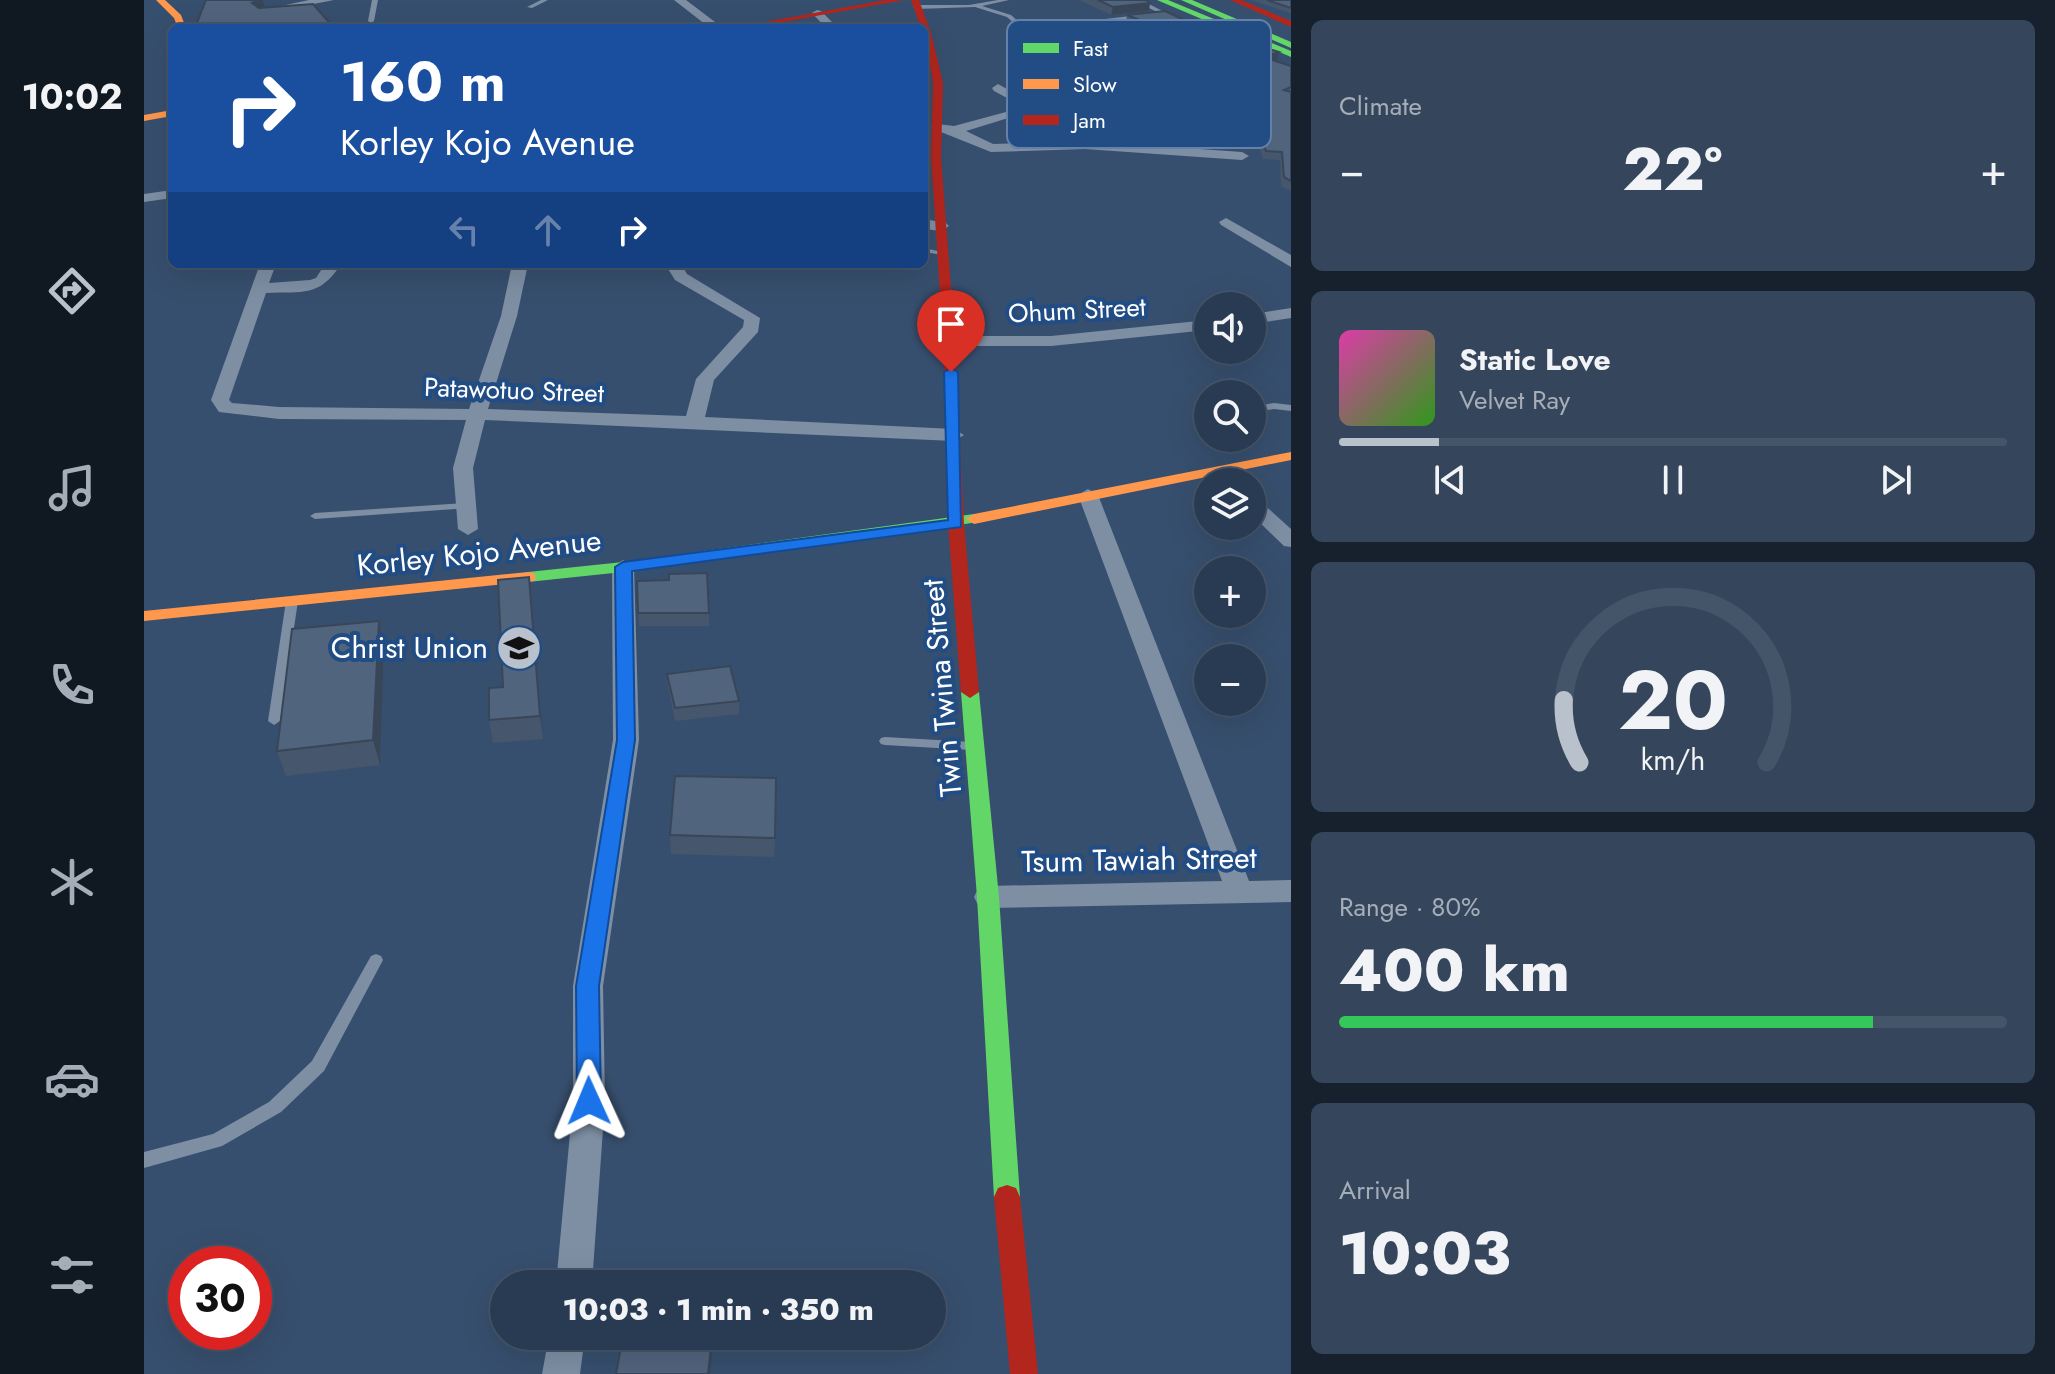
<!DOCTYPE html>
<meta charset="utf-8">
<style>
:root{--surface:#293b52;--page:#35465c;--text:#f1f3f6;--muted:#a5adb8;--line:#455569;--accent:#b9c1cc}
body{margin:0;font-family:Jost,sans-serif;background:var(--page);color:var(--text);height:100vh;display:flex;flex-direction:column;font-size:30px;white-space:nowrap}
*{box-sizing:border-box;margin:0}
p{font-size:26px;color:var(--muted)}
.icon{flex:none;width:44px;height:44px;fill:none;stroke:currentColor;stroke-width:2;stroke-linecap:round;stroke-linejoin:round}
.map{position:relative;flex:1;overflow:hidden}
.sheet{display:flex;flex-direction:column;gap:20px;padding:20px;background:#17202d;width:764px}
.sheet>*{flex:none}
.guide{position:absolute;left:24px;top:24px;width:760px;height:244px;border-radius:12px;box-shadow:0 8px 32px #0002,0 0 0 2px var(--line);background:#1a4fa0;color:#fff;overflow:hidden}
.tools{position:absolute;left:1050px;top:292px;display:grid;gap:16px}
.tools a{display:grid;place-items:center;width:72px;height:72px;border-radius:50%;background:var(--surface);box-shadow:0 8px 32px #0002,0 0 0 2px var(--line);font-size:40px}
.speed{position:absolute;left:24px;top:1246px;display:flex;gap:16px;font-size:40px;font-weight:700;text-align:center}
.speed>*{display:grid;place-content:center;width:104px;height:104px;border-radius:50%;background:var(--surface);box-shadow:0 8px 32px #0002,0 0 0 2px var(--line);line-height:1}
.speed .limit{border:12px solid #d22;background:#fff;color:#111}
.pin{position:absolute;display:grid;place-items:center;width:68px;height:68px;color:#fff;margin:-82px -34px;border-radius:50% 50% 50% 0;rotate:-45deg;box-shadow:0 0 8px #0007}
.pin .icon{rotate:45deg}
.me{position:absolute;width:88px;margin:-44px;rotate:359deg;stroke-linejoin:round;filter:drop-shadow(0 0 6px #0008)}
.turn{display:flex;align-items:center;gap:28px;height:168px;padding:0 40px;font-size:36px}
.turn .icon{width:104px;height:104px;stroke-width:2.5}
.turn b{display:block;font-size:56px;line-height:68px}
.lanes{display:flex;align-items:center;height:76px;padding:0 40px;background:#0003;justify-content:center;gap:40px;direction:ltr}
.lanes .off{opacity:.35}
.big{font-size:60px;font-weight:800;line-height:1.1}
.sheet .card{flex:1;display:flex;flex-direction:column;justify-content:center;gap:12px;min-width:0;padding:0 28px;border-radius:12px;background:var(--page)}
.sheet .dial{align-items:center;gap:0}
.dial svg{height:208px;overflow:visible;fill:none;stroke:var(--line);stroke-width:7;stroke-linecap:round;text-anchor:middle}
.dial text{fill:var(--text);stroke:none}
.song{display:flex;align-items:center;gap:24px}
.cover{width:96px;height:96px;border-radius:12px;background:linear-gradient(135deg,hsl(320 70% 55%),hsl(110 70% 35%))}
.played{height:8px;border-radius:4px;background:linear-gradient(90deg,var(--accent) 15%,var(--line) 15%)}
.keys{display:flex;justify-content:space-around;direction:ltr}
.heat{display:flex;justify-content:space-between;align-items:center;font-size:44px;direction:ltr}
.charge{height:12px;border-radius:6px;background:linear-gradient(90deg,#34c759 80%,var(--line) 0)}
.trip{position:absolute;left:346px;top:1270px;width:456px;height:80px;border-radius:40px;background:var(--surface);box-shadow:0 8px 32px #0002,0 0 0 2px var(--line);font-weight:800;line-height:80px;text-align:center}
main{display:flex;flex:1;min-height:0}
.tab-bar{display:flex;flex-direction:column;width:144px;justify-content:space-around;align-items:center;background:#101821;color:var(--muted)}
.tab-bar .icon{width:56px;height:56px}
.tab-bar .current{color:var(--accent)}
.tab-bar b{font-size:36px;color:var(--text)}
.map>svg:first-child{display:block}
.lines{fill:none;stroke-linecap:round;stroke-linejoin:round}
.lane{fill:#7e8fa4;fill-rule:evenodd}
.street{fill:#7e8fa4;fill-rule:evenodd}
.fast{fill:#63d668;fill-rule:evenodd}
.slow{fill:#ff974d;fill-rule:evenodd}
.jam{fill:#b3261e;fill-rule:evenodd}
.wall{fill:#46566c}
.shaded-wall{fill:#394658}
.building{fill:#51647d;stroke:#394658;stroke-width:2}
.route{fill:#1a73e8;stroke:#114b97;stroke-width:2}
.labels{text-anchor:middle;stroke-width:8;stroke-linejoin:round;paint-order:stroke}
.far-street-label{font-size:26px;fill:#fff;stroke:#214c84}
.street-label{font-size:30px;fill:#fff;stroke:#214c84}
.poi-label{font-size:30px;fill:#fff;stroke:#214c84;text-anchor:end}
.key{fill:#214c84;stroke:#6482a9;stroke-width:2}
.key-label{font-size:22px;fill:#fff}
</style>
<main>
<nav class="tab-bar">
<b>10:02</b>
<svg class="icon current" aria-label="directions" viewBox="0 0 24 24"><path d="M12 3l9 9-9 9-9-9zM9 14v-3h6M13 9l2 2-2 2"/></svg>
<svg class="icon" aria-label="music" viewBox="0 0 24 24"><path d="M9 18V5l10-2v13"/><circle cx="6" cy="18" r="3"/><circle cx="16" cy="16" r="3"/></svg>
<svg class="icon" aria-label="phone" viewBox="0 0 24 24"><path d="M5 4h4l2 5-3 2q2 4 5 5l2-3 5 2v4C11 20 4 13 5 4z"/></svg>
<svg class="icon" aria-label="climate" viewBox="0 0 24 24"><path d="M12 3v18M4 7l16 10M4 17L20 7"/></svg>
<svg class="icon" aria-label="car" viewBox="0 0 24 24"><path d="M5 17H2v-5l4-1 3-4h7l3 4 3 1v5h-3M9 17h6M6 11h13"/><circle cx="7" cy="17" r="2"/><circle cx="17" cy="17" r="2"/></svg>
<svg class="icon" aria-label="filters" viewBox="0 0 24 24"><path d="M4 7h16M4 17h16"/><circle cx="9" cy="7" r="2"/><circle cx="15" cy="17" r="2"/></svg>
</nav>
<div class="map">
<svg width="1147" height="1374" viewBox="0 0 1147 1374">
<rect width="100%" height="100%" fill="#374f6e"/>
<g class="lines">
<!-- lane -->
<path class="lane" d="M228 0H234L230 21 227 23 224 21Z
M397 0H404L388 8 383 7Z
M854 0H865L838 6 867 15 876 23 909 37 911 43 899 47V45L906 41 905 39 872 25 863 17 831 7 772 9 769 7 772 5H825Z
M997 2H1001L1032 18 1027 19 997 4Z
M996 15 998 18 947 23 944 21Z
M780 248 803 253 799 255 780 252Z
M1130 403 1147 405V411L1130 409 1108 413V407Z
M1064 417V423H1058L1056 421Z
M321 503 325 504 326 506 325 508 171 519 166 516 171 513Z
M148 597 154 601 136 721 130 725 124 721 142 601Z
M741 737 828 742 832 743 834 746 832 749 828 750 741 745 737 744 735 741 737 738Z
M232 954 237 956 239 960 180 1071 137 1112 78 1146 0 1168V1152L69 1134 125 1102 168 1061 227 956Z"/>
<!-- street -->
<path class="street" d="M165 0H190L128 12 123 9Z
M530 0H542L579 28H566Z
M673 10 677 11 694 28H682L668 13Z
M854 84 897 108 822 131 849 144 941 141 1098 152 1105 156 1098 160 941 149 847 152 787 128 794 124 810 126 880 107 850 91 848 88Z
M28 190V198L0 202V194Z
M1082 218 1147 255V267L1077 225 1075 222Z
M780 219 802 223 805 226 797 231 780 229Z
M116 264H132L125 283 166 280 172 278 181 264H197C175 298 159 291 122 293L85 400 88 403 135 407 325 409 357 316 368 264H384L373 316 344 409 542 416 552 379 599 327 600 320 531 280 521 264H537L543 274 616 318 614 332 570 380 561 417 810 429 820 435 810 441 341 420 329 468 334 529 324 535 314 529 309 468 322 420 135 419 75 412 67 400Z
M1147 308V318L1108 324V314Z
M1064 320V330L907 346H805L796 341 805 336H907Z
M944 489 954 495 1105 881 1147 880V902L844 908 834 905 830 897 834 889 844 886 1078 881 934 495Z
M1108 498 1115 500 1147 529V547L1140 546 1108 515Z
M479 560 490 567 495 740 459 986 461 1101 448 1284H412L429 1101V986L469 740 468 567Z
M405 1336H441L436 1374H398Z"/>
<!-- fast -->
<path class="fast" d="M1013 0H1024L1147 51V57Z
M1037 0H1048L1147 42V48Z
M830 514 835 516 838 519 835 522 479 572 384 582 376 577 384 572 479 562Z
M826 686 835 692 855 897 876 1197 872 1206 863 1209 854 1206 850 1197 833 897 817 692Z"/>
<!-- slow -->
<path class="slow" d="M12 0H21L37 15 42 28H34L30 18Z
M28 110V116L0 121V115Z
M1147 452V460L830 524 822 519 830 514Z
M384 572 390 573 392 577 390 581 0 621V611Z"/>
<!-- jam -->
<path class="jam" d="M742 0H760L606 28H587Z
M767 0H775L787 33 799 83 797 157 811 341 820 523 835 692 826 698 817 692 804 523 799 341 787 157 789 83 780 28H777Z
M1086 0H1097L1147 21V27Z
M863 1185 872 1188 876 1197 894 1374H866L850 1197 854 1188Z"/>
</g>
<!-- wall -->
<path class="wall" d="M935 0H1002L1005 11 967 15Z
M1107 0H1147V14L1146 13Z
M983 15 1055 27 1133 60 1132 61 1147 66V191L1137 186 1136 160 1119 159 1113 140 1090 136 1093 110 1071 105 1074 95 1056 91 1058 83 1063 78 1031 72 1033 64 1039 60 1013 55 1014 49 981 44 983 37 1000 32 1001 30 982 22Z
M525 580 565 613V626H495L493 581Z
M387 600 399 739 349 743 345 720 359 687Z
M240 646 236 765 142 776 133 751Z
M523 674 595 701V714L531 721 524 686Z
M526 835 631 838 630 857 527 854Z"/>
<!-- shaded-wall -->
<path class="shaded-wall" d="M114 0H119L120 6 110 12 108 3Z
M1006 3 1005 11 967 15 969 7Z
M1135 52 1133 60 1117 65 1119 57Z
M385 577 387 600 399 739 396 716Z
M235 621 240 646 236 765 229 740Z
M568 1339V1355L566 1374H564Z"/>
<!-- building -->
<path class="building" d="M62 0H114L108 3 115 8 169 4 190 28H51Z
M954 0H1002L1006 3 969 7Z
M1123 0H1147V8Z
M1021 11 1055 27 1135 52 1119 57 1147 66V87L1140 90 1147 92V181L1140 177 1138 152 1122 151 1115 131 1092 128 1095 101 1073 96 1077 87 1058 83 1070 71 1033 64 1046 53 1015 47 1019 42 983 37 1007 30 1001 29 1009 25 983 15Z
M563 573 565 613H494L493 581 525 580V574Z
M385 577 396 716 345 720V688L359 687 354 580Z
M235 621 229 740 133 751 148 629Z
M586 666 595 701 531 708 523 674Z
M531 776 632 778 631 838 526 835Z
M479 1336H544L568 1339 564 1374H472Z"/>
<!-- route -->
<path class="route" d="M807 368 814 372 817 527 488 571 491 740 455 986 457 1101 454 1109 445 1112 437 1109 433 1101 432 986 473 740 471 567 479 562 804 520 800 372Z"/>
<!-- icons -->
<defs>
<g id="school-disc" transform="scale(2.3)"><circle r="9.5" fill="#b9c1cc" stroke="#214c84"/><path d="M0-5L7-2L0 1L-7-2ZM-4 1L0 2.5L4 1V4Q0 6-4 4Z" fill="#111"/></g>
</defs>
<g fill-rule="evenodd">
<use href="#school-disc" x="375" y="648"/>
</g>
<g class="labels">
<!-- far-street labels -->
<g class="far-street-label">
<text transform="translate(933 310) rotate(-3)" y="9">Ohum Street</text>
<text transform="translate(370 390) rotate(2)" y="9">Patawotuo Street</text>
</g>
<!-- street labels -->
<g class="street-label">
<text transform="translate(335 553) rotate(-6)" y="10">Korley Kojo Avenue</text>
<text transform="translate(798 688) rotate(-95)" y="10">Twin Twina Street</text>
<text transform="translate(995 860) rotate(-1)" y="10">Tsum Tawiah Street</text>
</g>
<!-- poi labels -->
<g class="poi-label">
<text x="344" y="658">Christ Union</text>
</g>
</g>
<!-- legend -->
<rect x="863" y="20" width="264" height="128" rx="12" class="key"/>
<rect x="879" y="43" width="36" height="10" fill="#63d668"/>
<rect x="879" y="79" width="36" height="10" fill="#ff974d"/>
<rect x="879" y="115" width="36" height="10" fill="#b3261e"/>
<g class="key-label">
<text x="929" y="56">Fast</text>
<text x="929" y="92">Slow</text>
<text x="929" y="128">Jam</text>
</g>
</svg>
<div class="tools">
<a><svg class="icon" aria-label="sound" viewBox="0 0 24 24"><path d="M4 9h4l5-4v14l-5-4H4zM17 9q2 3 0 6"/></svg></a>
<a><svg class="icon" aria-label="search" viewBox="0 0 24 24"><circle cx="10" cy="10" r="6"/><path d="M15 15l6 6"/></svg></a>
<a><svg class="icon" aria-label="layers" viewBox="0 0 24 24"><path d="M12 4l9 5-9 5-9-5zM3 14l9 5 9-5"/></svg></a>
<a>+</a>
<a>−</a>
</div>
<div class="speed"><div class="limit">30</div></div>
<div class="pin" style="left:807px;top:372px;background:#d93025"><svg class="icon" aria-label="arrive" viewBox="0 0 24 24"><path d="M6 21V4h12l-3 4 3 4H6"/></svg></div>
<svg class="me" style="left:445px;top:1101px" viewBox="-20 -20 40 40"><path d="M0-17L14 15 0 8-14 15z" fill="#1a73e8" stroke="#fff" stroke-width="4"/></svg>
<div class="trip">10:03 · 1 min · 350 m</div>
<div class="guide">
<div class="turn"><svg class="icon" aria-label="right" viewBox="0 0 24 24"><path d="M7 20v-9h11M14 6l5 5-5 5"/></svg><div><b>160 m</b>Korley Kojo Avenue</div></div>
<div class="lanes"><svg class="icon off" aria-label="left" viewBox="0 0 24 24"><path d="M17 20v-9H6M10 6l-5 5 5 5"/></svg><svg class="icon off" aria-label="ahead" viewBox="0 0 24 24"><path d="M12 20V5M6 11l6-6 6 6"/></svg><svg class="icon" aria-label="right" viewBox="0 0 24 24"><path d="M7 20v-9h11M14 6l5 5-5 5"/></svg></div>
</div>
</div>
<section class="sheet">
<div class="card"><p>Climate</p>
<div class="heat"><a>−</a><b class="big">22°</b><a>+</a></div>
</div>
<div class="card">
<div class="song"><i class="cover"></i><div><b>Static Love</b><p>Velvet Ray</p></div></div>
<div class="played"></div>
<div class="keys"><svg class="icon" aria-label="previous" viewBox="0 0 24 24"><path d="M18 5L8 12l10 7zM5 5v14"/></svg><svg class="icon" aria-label="pause" viewBox="0 0 24 24"><path d="M8 5v14M16 5v14"/></svg><svg class="icon" aria-label="next" viewBox="0 0 24 24"><path d="M6 5l10 7-10 7zM19 5v14"/></svg></div>
</div>
<div class="card dial"><svg viewBox="0 0 100 80">
<path d="M14 69A42 42 0 1 1 86 69"/>
<path d="M14 69A42 42 0 0 1 8 45" stroke="#b9c1cc"/>
<text x="50" y="56" font-size="32" font-weight="700">20</text>
<text x="50" y="72" font-size="11">km/h</text>
</svg></div>
<div class="card"><p>Range · 80%</p><b class="big">400 km</b><div class="charge"></div></div>
<div class="card"><p>Arrival</p><b class="big">10:03</b></div>
</section>
</main>
